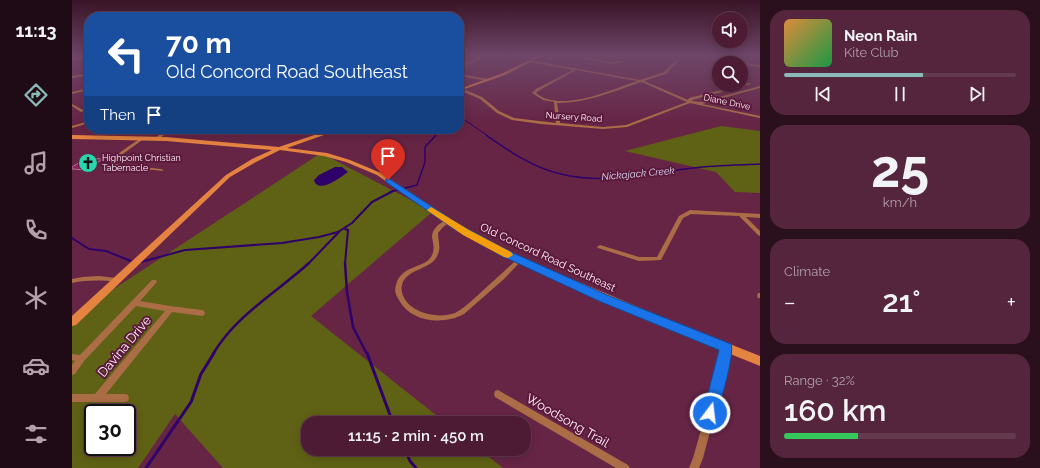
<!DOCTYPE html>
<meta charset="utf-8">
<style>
:root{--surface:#4d1c34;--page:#54253c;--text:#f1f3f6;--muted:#b3a1ac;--line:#643a4f;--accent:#8bbbb9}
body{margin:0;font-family:Raleway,sans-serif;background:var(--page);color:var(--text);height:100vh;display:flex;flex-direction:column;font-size:15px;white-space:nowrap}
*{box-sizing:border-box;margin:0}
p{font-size:13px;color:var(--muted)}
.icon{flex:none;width:22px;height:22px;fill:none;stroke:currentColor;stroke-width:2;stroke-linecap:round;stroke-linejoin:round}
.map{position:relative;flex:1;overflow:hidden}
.panel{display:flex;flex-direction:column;gap:10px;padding:10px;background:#2a0f1d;width:280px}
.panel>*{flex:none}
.top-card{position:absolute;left:12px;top:12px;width:380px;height:122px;border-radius:16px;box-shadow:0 2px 10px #0003,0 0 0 1px var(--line);background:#1a4fa0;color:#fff;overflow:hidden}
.fabs{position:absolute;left:640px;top:12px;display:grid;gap:8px}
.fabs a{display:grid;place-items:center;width:36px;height:36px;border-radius:50%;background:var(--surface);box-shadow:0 2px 10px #0003,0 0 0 1px var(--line);font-size:20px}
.speed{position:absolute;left:12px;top:404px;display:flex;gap:8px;font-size:20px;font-weight:700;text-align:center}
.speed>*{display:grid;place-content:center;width:52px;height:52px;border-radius:50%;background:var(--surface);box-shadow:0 2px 10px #0003,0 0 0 1px var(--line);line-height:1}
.speed .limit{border:2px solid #111;border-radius:6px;background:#fff;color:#111}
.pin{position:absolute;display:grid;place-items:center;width:34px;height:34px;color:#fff;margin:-41px -17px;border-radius:50% 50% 50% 0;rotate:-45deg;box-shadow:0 0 4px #0007}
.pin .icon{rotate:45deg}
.me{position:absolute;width:44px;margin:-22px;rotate:15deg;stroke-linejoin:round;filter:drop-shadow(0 0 3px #0008)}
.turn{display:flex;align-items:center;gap:14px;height:84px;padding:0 16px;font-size:18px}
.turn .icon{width:52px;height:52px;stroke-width:2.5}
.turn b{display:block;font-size:28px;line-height:34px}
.then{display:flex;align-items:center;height:38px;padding:0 16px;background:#0003;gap:8px;font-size:15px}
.big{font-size:30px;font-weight:600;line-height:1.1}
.panel .tile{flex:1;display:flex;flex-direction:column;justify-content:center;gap:6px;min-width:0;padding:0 14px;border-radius:16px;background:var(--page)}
.panel .dial{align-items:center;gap:0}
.dial b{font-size:52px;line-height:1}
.song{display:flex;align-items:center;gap:12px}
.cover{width:48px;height:48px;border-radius:6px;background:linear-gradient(135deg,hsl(30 70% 55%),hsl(140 70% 35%))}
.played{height:4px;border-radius:2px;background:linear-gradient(90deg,var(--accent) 60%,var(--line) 60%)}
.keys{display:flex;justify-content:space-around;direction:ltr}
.heat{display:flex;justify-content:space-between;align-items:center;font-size:22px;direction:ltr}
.charge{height:6px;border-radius:3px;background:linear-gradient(90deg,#34c759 32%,var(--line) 0)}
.trip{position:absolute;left:229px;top:416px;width:230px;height:40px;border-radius:16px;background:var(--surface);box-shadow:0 2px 10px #0003,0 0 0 1px var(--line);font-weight:600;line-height:40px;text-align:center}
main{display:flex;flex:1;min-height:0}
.tab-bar{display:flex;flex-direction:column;width:72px;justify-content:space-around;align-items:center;background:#1f0b15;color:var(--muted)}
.tab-bar .icon{width:28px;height:28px}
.tab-bar .active{color:var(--accent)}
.tab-bar b{font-size:18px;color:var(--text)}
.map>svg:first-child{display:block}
.green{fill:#5f6214;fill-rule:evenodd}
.water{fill:#2f006a}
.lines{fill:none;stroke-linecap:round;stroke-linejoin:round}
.stream-far4{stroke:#2f006a;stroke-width:1}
.stream-far3{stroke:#2f006a;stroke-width:1.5}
.stream-far2{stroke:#2f006a;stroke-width:2}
.stream-far1{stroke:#2f006a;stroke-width:2.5}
.stream{stroke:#2f006a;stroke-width:3}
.building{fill:#8e225d;stroke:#b76e8f}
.street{fill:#ab6d46;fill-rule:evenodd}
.secondary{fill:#e58340;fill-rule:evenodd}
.route{fill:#1a73e8;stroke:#114b97}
.slow{fill:#f59e0b}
.labels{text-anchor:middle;stroke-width:4;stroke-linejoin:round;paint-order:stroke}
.far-street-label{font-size:9px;fill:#ffeef4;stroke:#5b1a3c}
.far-poi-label{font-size:9px;fill:#ffeef4;stroke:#5b1a3c;text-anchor:start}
.far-water-label{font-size:10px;font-style:italic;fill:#dcd8f3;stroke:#5b1a3c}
.street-label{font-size:11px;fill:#ffeef4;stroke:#5b1a3c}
.near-street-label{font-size:13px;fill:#ffeef4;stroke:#5b1a3c}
</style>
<main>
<nav class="tab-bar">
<b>11:13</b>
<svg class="icon active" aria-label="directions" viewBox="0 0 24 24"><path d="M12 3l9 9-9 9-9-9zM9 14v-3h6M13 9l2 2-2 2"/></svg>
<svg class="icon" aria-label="music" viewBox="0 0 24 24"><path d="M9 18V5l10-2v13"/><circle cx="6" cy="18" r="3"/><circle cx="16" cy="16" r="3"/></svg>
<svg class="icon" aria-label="phone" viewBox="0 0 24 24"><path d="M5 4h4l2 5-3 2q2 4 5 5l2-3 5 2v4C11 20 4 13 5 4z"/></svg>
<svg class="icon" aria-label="climate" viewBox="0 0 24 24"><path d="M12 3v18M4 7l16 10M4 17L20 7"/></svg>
<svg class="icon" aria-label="car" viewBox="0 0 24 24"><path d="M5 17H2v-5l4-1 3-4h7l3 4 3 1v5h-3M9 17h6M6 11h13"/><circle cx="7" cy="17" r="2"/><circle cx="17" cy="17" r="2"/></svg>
<svg class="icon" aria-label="filters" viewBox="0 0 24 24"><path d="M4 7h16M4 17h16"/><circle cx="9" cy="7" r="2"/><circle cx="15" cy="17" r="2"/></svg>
</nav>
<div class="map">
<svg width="688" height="468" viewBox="0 0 688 468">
<rect width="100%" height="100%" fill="#672546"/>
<!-- green -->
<path class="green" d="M649 126 688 131V193L663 192 644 172 553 151Z
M249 153 354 208 359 213 239 316 374 423H236V449H407L431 468H151L103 414 66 468H0V326L31 296ZM21 413H55V447H21Z"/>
<!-- water -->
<path class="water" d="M263 167H270L276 172C269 177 246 195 242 180L247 175Z"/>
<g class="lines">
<!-- stream-far4 -->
<path class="stream-far4" d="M387 116 416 136
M363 136 369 129"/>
<!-- stream-far3 -->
<path class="stream-far3" d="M414 135C437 151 461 168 489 174 532 185 578 173 621 168 643 165 666 165 688 164
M318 192 345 185 353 162V147L364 135"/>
<!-- stream-far2 -->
<path class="stream-far2" d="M273 229 276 230 273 264
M0 238 17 249 34 251 59 261
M69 262 113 250 210 243 247 237 266 232 280 223 300 202 321 191
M236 264 267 232"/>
<!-- stream-far1 -->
<path class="stream-far1" d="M273 263 275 292 281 327 295 354
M141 354C164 315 204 293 237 263"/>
<!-- stream -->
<path class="stream" d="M295 353 321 423
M333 449 338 461 344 468
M74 468 119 402 129 374 142 353"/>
</g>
<!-- building -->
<path class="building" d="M15 158 31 159 14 170 0 169V167Z"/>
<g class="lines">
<!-- street -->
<path class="street" d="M413 56H415L387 68V66Z
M499 56H502L540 62 548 61 549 62 540 64Z
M588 56H591L607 60 594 74 572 81 616 100 617 98 678 83 679 84 620 100V101L628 102 688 86V88L630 104 688 116V118L618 103 555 127 531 129 469 124 440 120 425 113 408 99 387 90V88H389L410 97 427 111 442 118 484 123 482 102 471 100 460 93 464 89 501 70 458 62 457 60 568 80 592 72 604 60ZM504 70 565 81C539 90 502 107 475 99 471 98 467 95 464 93L466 91ZM569 82 572 83 615 102 554 125 531 127 488 123 485 103C514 103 541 92 569 82Z
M666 56H668L664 63H662Z
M17 57V59L0 60V58Z
M669 63 688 65V67L669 65Z
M17 73V75L0 78V76Z
M387 74 416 79 417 80 416 81 387 76Z
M387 84H389V85L387 86Z
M17 88V90L0 94V92Z
M0 104 11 110 12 111 9 112 0 106Z
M17 121V123L0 128V126Z
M96 129H100L85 140H83V138Z
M207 129H214L198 133 196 132Z
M70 137 73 138 41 161 43 164 89 169 91 170V171L42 166 37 162V160Z
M618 210 688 214V218L674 217 688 231V236L686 235 667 216 619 214 611 218 589 260 567 261 526 248 525 247 528 245 567 257H585L607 216Z
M376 219 379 221 378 222 371 227 366 233C366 240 369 247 366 254 360 271 335 267 330 285 328 293 333 301 339 306 350 315 370 318 383 313 391 309 398 302 405 296 418 284 432 272 445 259H449L450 260 432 279 392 314C372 325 339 323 327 300 324 296 322 290 324 285 329 264 354 269 360 255 363 249 361 243 360 237 360 228 369 222 376 219Z
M27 276 44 278H46L47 280 46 282H44C29 280 15 280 0 283V279L11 277Z
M80 280H84L85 282 68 301 98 306 130 310 132 311 133 313 132 315 130 316 100 312 34 394H53L56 395 57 398 56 401 53 402H0V394H23L93 311 64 306 12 361 3 374 0 375V365L3 361 0 360V354L8 355Z
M686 293H688V298H686L685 296Z
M654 344 657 345 658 347 655 367 631 458 627 468H617L621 458 647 367 650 347 651 345Z
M426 390 556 465 558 468H544L423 397 422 394 423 391Z"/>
<!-- secondary -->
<path class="secondary" d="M466 56H470L433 75 387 91V89L431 73Z
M260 129H269L215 148 255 153 278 160 309 173 388 225 450 258 597 320 688 356V366L589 326 444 262 382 229 305 175 274 162 252 156 208 150 184 162 158 177 4 325 0 326V316L154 175 180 159 200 150 94 141 0 139V135L94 137 207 147Z"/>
</g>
<!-- sky -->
<linearGradient id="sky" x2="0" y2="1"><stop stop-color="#391426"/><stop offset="0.46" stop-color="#6e4668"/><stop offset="1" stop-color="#6e4668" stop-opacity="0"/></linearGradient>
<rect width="688" height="121" fill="url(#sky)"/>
<!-- route -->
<path class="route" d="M316 178 388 225 437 251 535 295 659 344C663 353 648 406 643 418L638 420 633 418 631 413 647 350 527 301 430 256 382 229 314 182V179Z"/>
<!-- slow -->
<path class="slow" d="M359 207 397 230 439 252 441 255 436 258 432 257 391 235 356 211 355 210Z"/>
<!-- icons -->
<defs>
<g id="church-disc" transform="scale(1)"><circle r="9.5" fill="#28d5ad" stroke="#5b1a3c"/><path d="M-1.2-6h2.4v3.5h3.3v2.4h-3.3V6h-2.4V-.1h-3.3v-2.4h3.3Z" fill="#111"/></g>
</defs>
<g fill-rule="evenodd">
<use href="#church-disc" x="16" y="163"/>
</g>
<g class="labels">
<!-- far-street labels -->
<g class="far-street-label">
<text transform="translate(655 102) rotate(12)" y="3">Diane Drive</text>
<text transform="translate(502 117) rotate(4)" y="3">Nursery Road</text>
</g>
<!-- far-poi labels -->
<g class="far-poi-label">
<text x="30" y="161">Highpoint Christian<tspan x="30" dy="10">Tabernacle</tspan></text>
</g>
<!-- far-water labels -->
<g class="far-water-label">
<text transform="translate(566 173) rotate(-5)" y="4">Nickajack Creek</text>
</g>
<!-- street labels -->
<g class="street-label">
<text transform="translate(476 257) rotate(25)" y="4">Old Concord Road Southeast</text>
</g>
<!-- near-street labels -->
<g class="near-street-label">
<text transform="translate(52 346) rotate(-50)" y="5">Davina Drive</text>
<text transform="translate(496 420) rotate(30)" y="5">Woodsong Trail</text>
</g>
</g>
</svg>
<div class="fabs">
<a><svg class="icon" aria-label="sound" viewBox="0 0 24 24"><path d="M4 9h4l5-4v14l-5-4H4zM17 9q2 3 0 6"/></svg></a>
<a><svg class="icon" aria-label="search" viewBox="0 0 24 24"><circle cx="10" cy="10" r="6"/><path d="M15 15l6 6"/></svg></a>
</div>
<div class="speed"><div class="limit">30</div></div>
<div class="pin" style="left:316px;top:180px;background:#d93025"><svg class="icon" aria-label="arrive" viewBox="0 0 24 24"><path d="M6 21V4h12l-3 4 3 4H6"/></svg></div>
<svg class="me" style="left:638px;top:413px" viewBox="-20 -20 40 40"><circle r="17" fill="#1a73e8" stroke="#fff" stroke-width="3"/><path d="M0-11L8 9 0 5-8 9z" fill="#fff"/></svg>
<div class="trip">11:15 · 2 min · 450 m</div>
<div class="top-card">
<div class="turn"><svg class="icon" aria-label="left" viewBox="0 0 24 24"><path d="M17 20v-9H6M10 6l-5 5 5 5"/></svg><div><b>70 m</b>Old Concord Road Southeast</div></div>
<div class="then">Then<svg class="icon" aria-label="arrive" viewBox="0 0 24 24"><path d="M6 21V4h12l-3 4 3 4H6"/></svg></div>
</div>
</div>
<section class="panel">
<div class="tile">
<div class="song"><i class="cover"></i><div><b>Neon Rain</b><p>Kite Club</p></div></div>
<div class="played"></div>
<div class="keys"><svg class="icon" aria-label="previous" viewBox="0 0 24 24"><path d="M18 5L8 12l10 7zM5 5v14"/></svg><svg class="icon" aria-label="pause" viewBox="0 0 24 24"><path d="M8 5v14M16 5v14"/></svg><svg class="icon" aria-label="next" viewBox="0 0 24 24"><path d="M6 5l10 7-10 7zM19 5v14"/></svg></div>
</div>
<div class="tile dial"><b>25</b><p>km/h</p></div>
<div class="tile"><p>Climate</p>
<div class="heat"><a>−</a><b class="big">21°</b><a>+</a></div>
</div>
<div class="tile"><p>Range · 32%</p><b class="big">160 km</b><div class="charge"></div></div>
</section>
</main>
